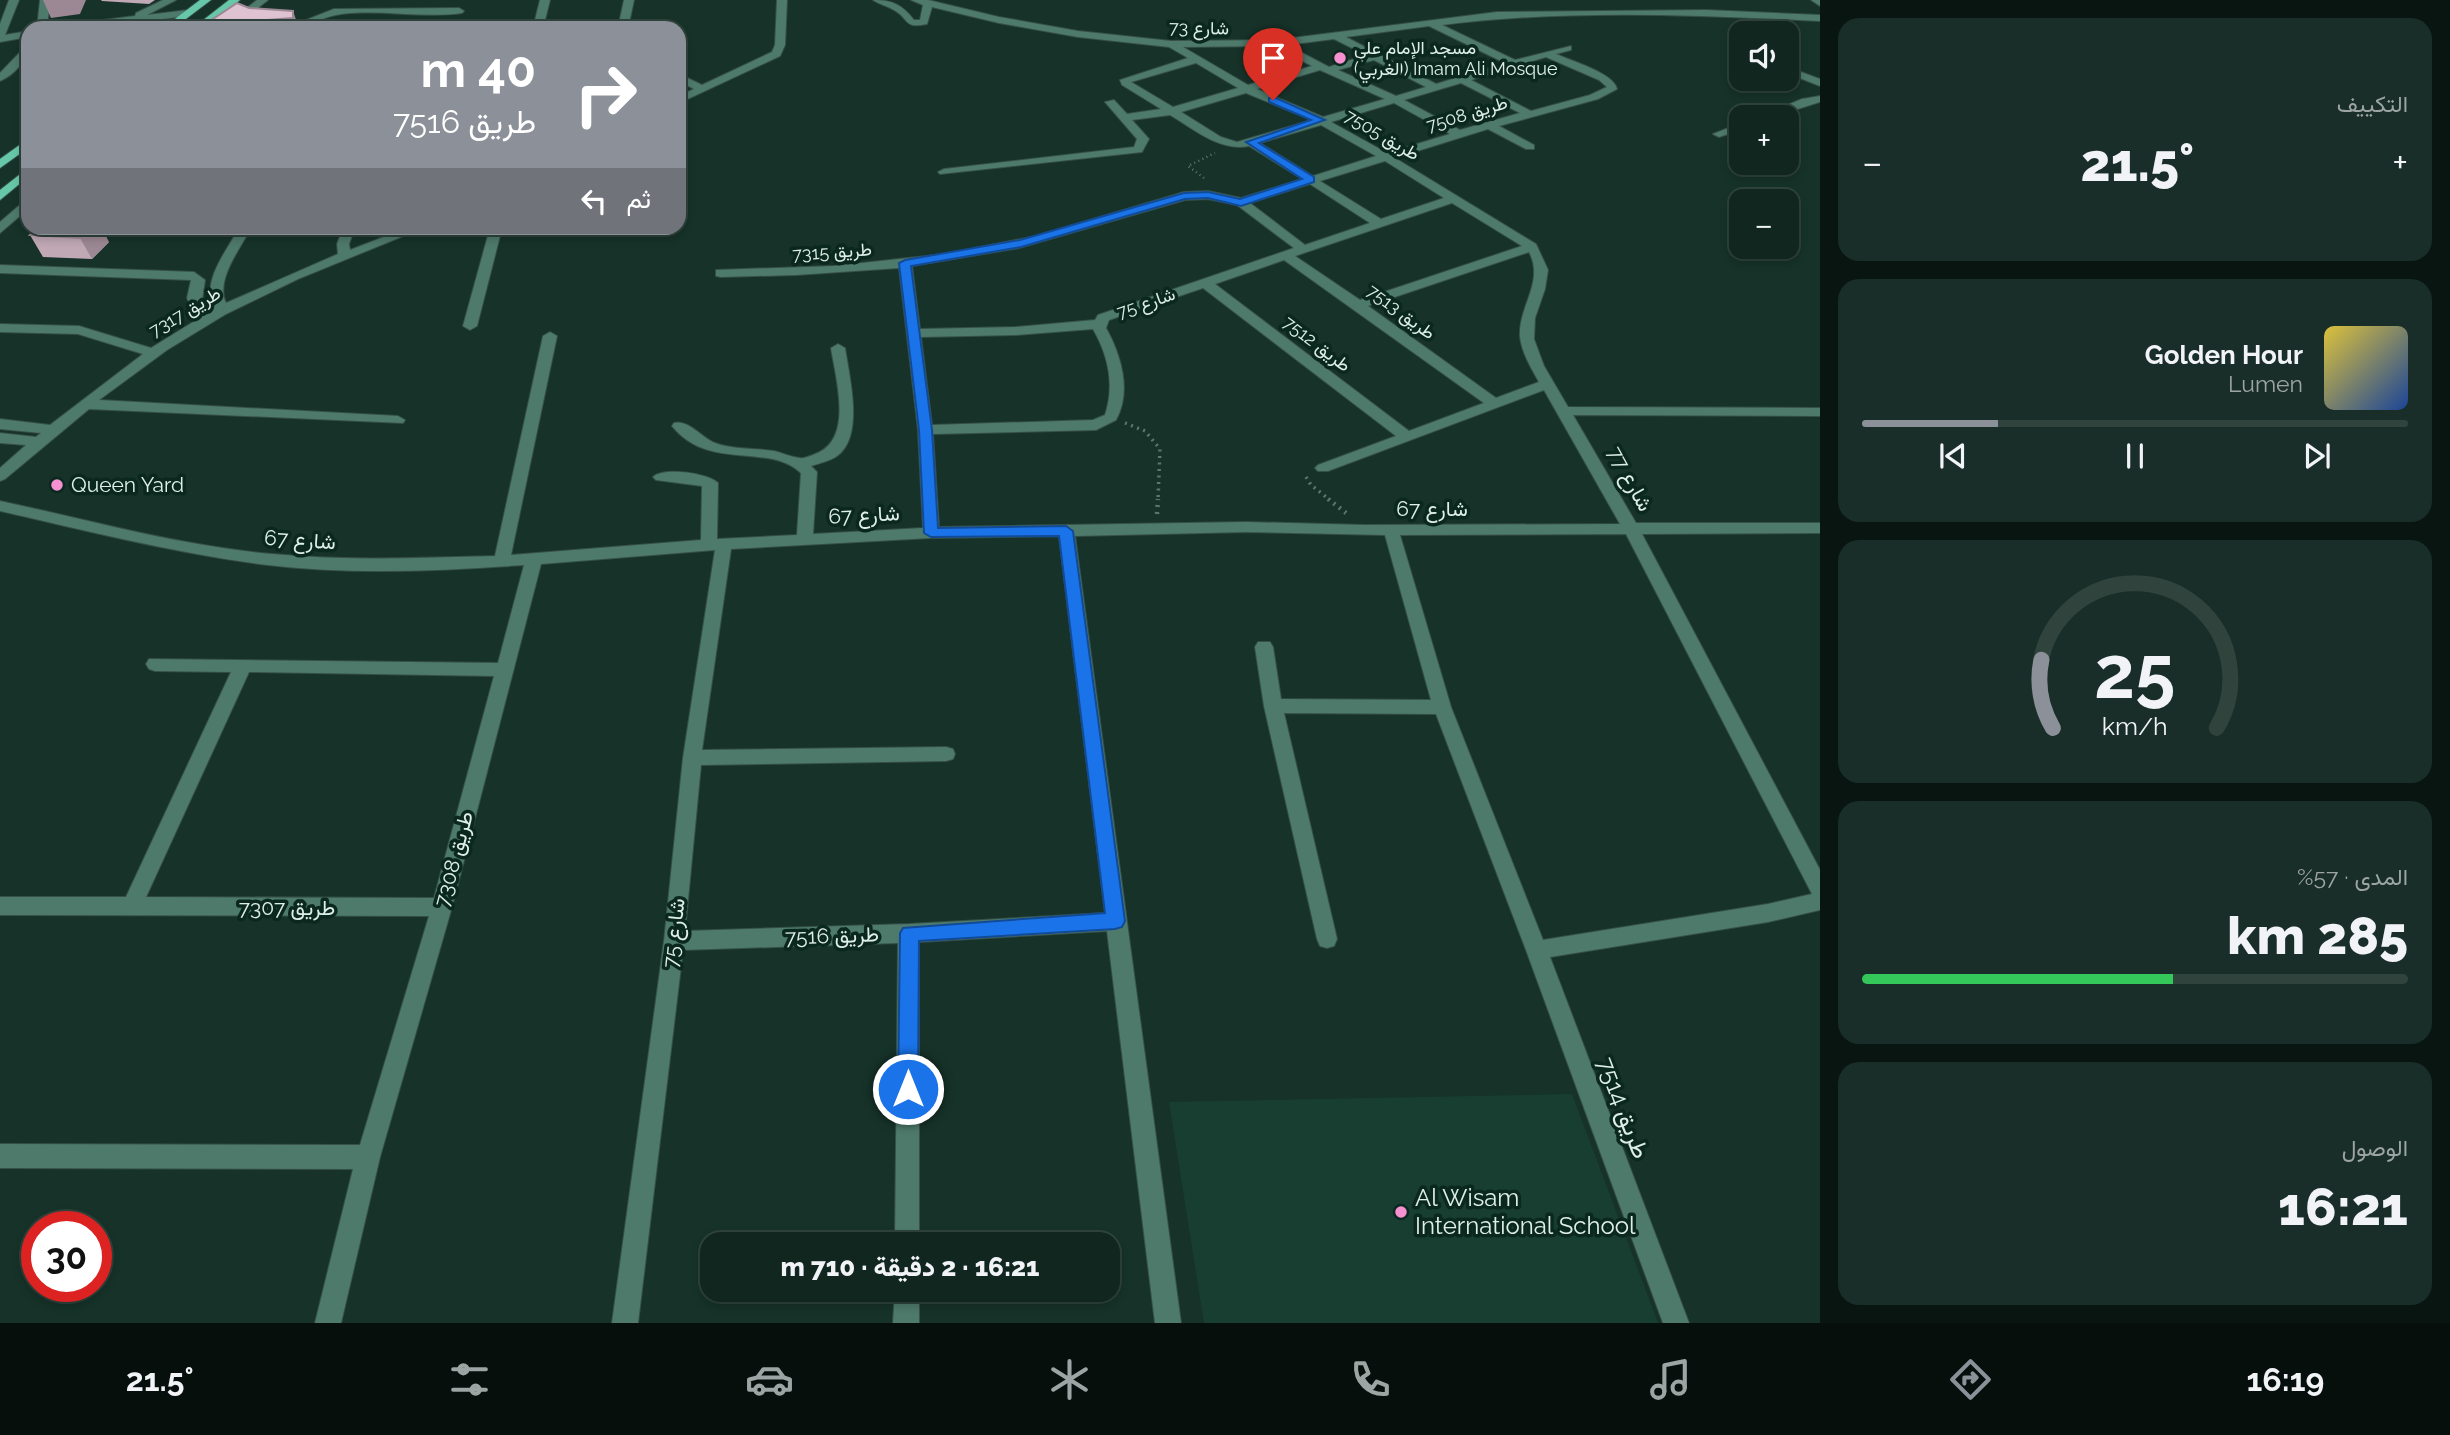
<!DOCTYPE html>
<html lang="ar">
<meta charset="utf-8">
<style>
:root{--surface:#10261f;--page:#192e28;--text:#f1f3f6;--muted:#9ca5a4;--line:#30433d;--accent:#8c9099}
body{margin:0;font-family:Raleway,Vazirmatn,sans-serif;background:var(--page);color:var(--text);direction:rtl;height:100vh;display:flex;flex-direction:column;font-size:26px;white-space:nowrap}
*{box-sizing:border-box;margin:0}
p{font-size:23px;color:var(--muted)}
.icon{flex:none;width:38px;height:38px;fill:none;stroke:currentColor;stroke-width:2;stroke-linecap:round;stroke-linejoin:round}
.map{position:relative;flex:1;overflow:hidden;direction:ltr}
.sheet{display:flex;flex-direction:column;gap:18px;padding:18px;background:#091511;width:630px}
.sheet>*{flex:none}
.hud{position:absolute;left:21px;top:21px;width:665px;height:214px;border-radius:21px;box-shadow:0 4px 10px #0003,0 0 0 2px var(--line);direction:rtl;background:#8c9099;color:#fff;overflow:hidden}
.tools{position:absolute;left:1729px;top:21px;display:grid;gap:14px}
.tools a{display:grid;place-items:center;width:70px;height:70px;border-radius:14px;background:var(--surface);box-shadow:0 4px 10px #0003,0 0 0 2px var(--line);font-size:35px}
.speed{position:absolute;left:21px;top:1211px;display:flex;gap:14px;font-size:35px;font-weight:700;text-align:center}
.speed>*{display:grid;place-content:center;width:91px;height:91px;border-radius:50%;background:var(--surface);box-shadow:0 4px 10px #0003,0 0 0 2px var(--line);line-height:1}
.speed .limit{border:10px solid #d22;background:#fff;color:#111}
.pin{position:absolute;display:grid;place-items:center;width:60px;height:60px;color:#fff;margin:-72px -30px;border-radius:50% 50% 50% 0;rotate:-45deg;box-shadow:0 0 7px #0007}
.pin .icon{rotate:45deg}
.me{position:absolute;width:77px;margin:-38px;rotate:0deg;stroke-linejoin:round;filter:drop-shadow(0 0 5px #0008)}
.turn{display:flex;align-items:center;gap:24px;height:147px;padding:0 35px;font-size:32px}
.turn .icon{width:91px;height:91px;stroke-width:2.5}
.turn b{display:block;font-size:49px;line-height:60px}
.then{display:flex;align-items:center;height:66px;padding:0 35px;background:#0003;gap:14px;font-size:26px}
.big{font-size:52px;font-weight:800;line-height:1.1}
.sheet .card{flex:1;display:flex;flex-direction:column;justify-content:center;gap:10px;min-width:0;padding:0 24px;border-radius:21px;background:var(--page)}
.sheet .dial{align-items:center;gap:0}
.dial svg{height:182px;overflow:visible;fill:none;stroke:var(--line);stroke-width:7;stroke-linecap:round;text-anchor:middle}
.dial text{fill:var(--text);stroke:none}
.song{display:flex;align-items:center;gap:21px}
.cover{width:84px;height:84px;border-radius:10px;background:linear-gradient(135deg,hsl(50 70% 55%),hsl(220 70% 35%))}
.played{height:7px;border-radius:4px;background:linear-gradient(90deg,var(--accent) 25%,var(--line) 25%)}
.keys{display:flex;justify-content:space-around;direction:ltr}
.heat{display:flex;justify-content:space-between;align-items:center;font-size:38px;direction:ltr}
.charge{height:10px;border-radius:5px;background:linear-gradient(90deg,#34c759 57%,var(--line) 0)}
.trip{position:absolute;left:700px;top:1232px;width:420px;height:70px;border-radius:21px;background:var(--surface);box-shadow:0 4px 10px #0003,0 0 0 2px var(--line);font-weight:800;line-height:70px;text-align:center;direction:rtl}
.tab-bar{display:flex;height:112px;justify-content:space-around;align-items:center;background:#060f0c;color:var(--muted)}
.tab-bar .icon{width:49px;height:49px}
.tab-bar .active{color:var(--accent)}
.tab-bar b{font-size:32px;color:var(--text)}
main{display:flex;flex:1;min-height:0}
.map>svg:first-child{display:block}
.built{fill:#183e32}
.lines{fill:none;stroke-linecap:round;stroke-linejoin:round}
.minor-casing{stroke:#365048;stroke-width:2}
.major-casing{stroke:#365048;stroke-width:2}
.path-far2{stroke:#5e766e;stroke-width:2.5;stroke-dasharray:1 3.5;stroke-linecap:butt}
.path-far1{stroke:#5e766e;stroke-width:3.5;stroke-dasharray:2 4.5;stroke-linecap:butt}
.path{stroke:#5e766e;stroke-width:4.5;stroke-dasharray:2 5;stroke-linecap:butt}
.minor{fill:#4e7a6b;fill-rule:evenodd}
.major{fill:#67c8a9;fill-rule:evenodd}
.wall{fill:#c0a8b5}
.shaded-wall{fill:#9c8894}
.building{fill:#dfc3d3;stroke:#9c8894;stroke-width:2}
.route{fill:#1a73e8;stroke:#114b97;stroke-width:2}
.poi-dot{fill:#f590d1;stroke:#0b281f;stroke-width:2.5}
.labels{text-anchor:middle;stroke-width:7;stroke-linejoin:round;paint-order:stroke}
.far-street-label{font-size:18px;fill:#deeee8;stroke:#0b281f}
.far-poi-label{font-size:18px;fill:#deeee8;stroke:#0b281f;text-anchor:start}
.street-label{font-size:21px;fill:#deeee8;stroke:#0b281f}
.poi-label{font-size:21px;fill:#deeee8;stroke:#0b281f;text-anchor:start}
.near-street-label{font-size:24px;fill:#deeee8;stroke:#0b281f}
.near-poi-label{font-size:24px;fill:#deeee8;stroke:#0b281f;text-anchor:start}
</style>
<main>
<section class="sheet">
<div class="card"><p>التكييف</p>
<div class="heat"><a>−</a><b class="big">21.5°</b><a>+</a></div>
</div>
<div class="card">
<div class="song"><i class="cover"></i><div><b>Golden Hour</b><p>Lumen</p></div></div>
<div class="played"></div>
<div class="keys"><svg class="icon" aria-label="previous" viewBox="0 0 24 24"><path d="M18 5L8 12l10 7zM5 5v14"/></svg><svg class="icon" aria-label="pause" viewBox="0 0 24 24"><path d="M8 5v14M16 5v14"/></svg><svg class="icon" aria-label="next" viewBox="0 0 24 24"><path d="M6 5l10 7-10 7zM19 5v14"/></svg></div>
</div>
<div class="card dial"><svg viewBox="0 0 100 80">
<path d="M14 69A42 42 0 1 1 86 69"/>
<path d="M14 69A42 42 0 0 1 9 39" stroke="#8c9099"/>
<text x="50" y="56" font-size="32" font-weight="700">25</text>
<text x="50" y="72" font-size="11">km/h</text>
</svg></div>
<div class="card"><p>المدى · 57%</p><b class="big">285 km</b><div class="charge"></div></div>
<div class="card"><p>الوصول</p><b class="big">16:21</b></div>
</section>
<div class="map">
<svg width="1820" height="1323" viewBox="0 0 1820 1323">
<rect width="100%" height="100%" fill="#163229"/>
<!-- built -->
<path class="built" d="M1572 1094 1658 1323H1204L1169 1102Z"/>
<g class="lines">
<!-- minor casing -->
<g class="minor-casing">
<path id="minor" d="M9 0H19L5 35 28 31V37L0 42V24Z
M40 0H50L47 28H37Z
M163 0H176L147 15 188 10 193 13 188 16 86 28H57L62 25 135 16 136 13Z
M257 0H268L232 28H221Z
M540 0H550L543 28H533Z
M624 0H634L628 28H618Z
M777 0H787L785 45 780 56 679 103V96L694 89 679 81V74L702 85 772 52 775 45Z
M873 0C893 0 902 5 914 20H920L923 5 911 0H928L999 17 1078 31 1171 41 1276 40 1497 12 1706 10 1820 15V21C1695 15 1566 9 1442 25L1515 60 1571 46V50L1556 54C1571 61 1614 73 1617 89L1598 99 1499 126 1534 145V149H1526L1488 129 1395 158 1536 244 1548 270 1545 289 1535 318 1534 339 1544 366 1568 407 1820 408V416L1573 415 1636 523H1820V533L1642 534 1820 870V910L1768 922 1550 957 1689 1323H1663L1526 950 1436 714 1284 713 1337 939 1334 946 1327 948 1320 946 1317 939 1264 706 1255 647 1258 642H1270L1273 647 1281 699 1431 700 1385 535 1246 532 1075 536 1181 1323H1155L1107 931 919 942V1244H895L898 943 683 950 638 1323H612L664 941 683 758 715 550 541 564 452 907 380 1157 341 1323H315L353 1169 0 1168V1144L360 1145 429 916 0 915V897H126L231 672 155 671 149 669 146 664 149 659 498 663 524 565C440 571 351 575 268 565 177 554 89 531 0 511V501C89 520 180 546 272 554 346 561 420 558 495 556L543 336 550 332 557 336 511 555 701 540 702 486 656 480 653 477C663 467 708 473 718 483L717 539 797 535 801 473C768 442 709 472 672 426L674 423C688 419 702 438 715 443 733 450 755 448 774 451 782 453 791 457 800 458 804 459 810 456 815 454 854 440 836 380 831 348L838 344 845 348C849 376 865 436 837 456 830 461 820 463 811 466L817 472 813 534 923 528 918 430 899 268 796 275 721 277 716 276V270L834 266 945 254 1036 236 1184 192 1208 191 1241 198 1302 179 1249 146C1220 152 1194 129 1170 115L1132 120 1149 139 1142 152 940 174 938 172 944 169 1134 147 1137 139 1105 102 1114 100 1127 114 1161 109 1122 85 1120 80 1188 58 1169 47 1078 37 999 23 932 7 927 24C903 29 910 19 894 10 887 6 879 4 873 0ZM1429 26 1505 63 1436 84 1346 37ZM1334 39 1366 55 1329 67 1287 45ZM1274 46 1312 66 1248 85 1183 47ZM1546 57 1599 80 1607 87 1590 95 1531 111 1471 80ZM1374 60 1426 87 1396 96 1338 70ZM1196 63 1238 88 1173 107 1131 82ZM1320 70 1385 99 1323 117 1257 89ZM1461 83 1520 113 1460 130 1404 100ZM1246 93 1312 120 1237 142 1221 137 1181 112ZM1394 103 1450 134 1387 153 1331 122ZM1321 125 1376 156 1313 176 1260 143ZM1385 161 1444 198 1381 219 1320 181ZM1310 184 1370 223 1305 245 1250 203ZM1208 199 1237 205 1294 248 1098 315 1095 320 1016 327 920 329 912 266 1019 248 1185 200ZM1452 203 1522 246 1360 300 1295 256ZM1529 252C1545 282 1518 306 1520 337 1522 353 1531 368 1539 382L1496 398 1368 306ZM1284 260 1484 403 1409 431 1215 284ZM1203 288 1396 436 1318 465 1315 468 1318 471H1328L1544 390 1620 524 1365 525 1246 522 939 527 933 434 1096 430 1116 420C1132 391 1121 355 1106 328L1109 320ZM1093 329C1108 355 1115 385 1105 415L1093 420 932 425 921 337 1016 335ZM1626 534 1812 894 1768 904 1543 940 1451 707 1400 535ZM1059 536 1105 913 909 924 685 931 701 765 946 761 953 759 955 754 953 749 946 747 702 750 731 549 931 538ZM249 672 494 676 434 898 146 897Z
M1811 0H1820V6Z
M459 8 464 11 462 13C423 19 374 8 336 15 314 19 290 38 268 24L273 21 301 22 334 9Z
M28 44C28 60 14 75 0 81V73Z
M1801 72 1820 79V86L1797 77 1796 75Z
M1820 96V102L1772 117H1758L1802 99Z
M1741 123V130L1719 137 1713 134Z
M28 198V209L0 233V222Z
M172 228H184L174 236 168 232Z
M239 228H251C240 249 215 280 226 303L338 254 337 244 343 228H355L349 244 350 250 407 228H423L298 279 226 314 167 350 99 400 398 416 405 420 403 423 89 409 5 479 0 481V468L26 445 0 443V433L36 437 41 433 0 429V419L50 425 143 354 78 334 0 332V324L79 326 151 348 211 311 189 303 187 298 191 280 0 273V265L194 272 205 280 202 300 213 304C202 280 228 249 239 228Z
M490 228H502L477 326 470 330 463 326Z
M895 1290H919V1323H893Z"/>
</g>
<!-- major casing -->
<g class="major-casing">
<path id="major" d="M200 0H211L174 28H163Z
M229 0H240L204 28H193Z
M28 139V148L0 168V159Z
M28 168V177L0 200V190Z"/>
</g>
<!-- path-far2 -->
<path class="path-far2" d="M1204 178 1188 166 1215 153"/>
<!-- path-far1 -->
<path class="path-far1" d="M1125 423 1145 431 1160 449 1158 500
M1306 477 1311 485 1330 500"/>
<!-- path -->
<path class="path" d="M1328 499 1346 513
M1157 514 1158 499"/>
<!-- minor -->
<use href="#minor" class="minor"/>
<!-- major -->
<use href="#major" class="major"/>
</g>
<!-- wall -->
<path class="wall" d="M101 0H155L149 4 102 1Z
M38 228 109 242 92 259 43 257 30 235Z"/>
<!-- shaded-wall -->
<path class="shaded-wall" d="M43 0H86L80 14 51 18Z
M293 11 299 28H205L204 25Z
M90 228H102L109 242 92 259 80 238Z"/>
<!-- building -->
<path class="building" d="M237 3 249 8 293 11V18L204 25Z
M38 228H90L80 238 30 235Z"/>
<!-- route -->
<path class="route" d="M1269 98H1276L1325 120 1259 143 1314 177V182L1241 206 1208 198 1185 199 1021 247 911 266 932 430 938 528 1066 526 1073 531 1125 921 1122 927 1115 929 919 941 918 1089 915 1096 908 1099 901 1096 898 1089 900 933 903 928 1105 913 1059 536 931 537 924 533 919 430 899 263 905 260 1020 240 1184 193 1208 192 1240 199 1302 179 1246 142 1311 120 1269 102Z"/>
<!-- markers -->
<g class="poi-dot">
<circle cx="1340" cy="58" r="7"/>
<circle cx="57" cy="485" r="7"/>
<circle cx="1401" cy="1212" r="7"/>
</g>
<g class="labels">
<!-- far-street labels -->
<g class="far-street-label">
<text transform="translate(1199 28) rotate(1)" y="6">شارع 73</text>
<text transform="translate(1467 114) rotate(-17)" y="6">طريق 7508</text>
<text transform="translate(1382 135) rotate(30)" y="6">طريق 7505</text>
<text transform="translate(832 252) rotate(-4)" y="6">طريق 7315</text>
<text transform="translate(1146 303) rotate(-19)" y="6">شارع 75</text>
<text transform="translate(185 312) rotate(-31)" y="6">طريق 7317</text>
<text transform="translate(1401 312) rotate(36)" y="6">طريق 7513</text>
<text transform="translate(1317 344) rotate(37)" y="6">طريق 7512</text>
</g>
<!-- far-poi labels -->
<g class="far-poi-label">
<text x="1354" y="54">مسجد الإمام علي<tspan x="1354" dy="21">(الغربي) Imam Ali Mosque</tspan></text>
</g>
<!-- street labels -->
<g class="street-label">
<text transform="translate(1630 479) rotate(61)" y="7">شارع 77</text>
<text x="1432" y="516">شارع 67</text>
<text transform="translate(864 515) rotate(-3)" y="7">شارع 67</text>
<text transform="translate(300 540) rotate(4)" y="7">شارع 67</text>
<text transform="translate(454 859) rotate(-75)" y="7">طريق 7308</text>
<text x="287" y="915">طريق 7307</text>
<text transform="translate(674 933) rotate(-84)" y="7">شارع 75</text>
<text transform="translate(832 936) rotate(-2)" y="7">طريق 7516</text>
</g>
<!-- poi labels -->
<g class="poi-label">
<text x="71" y="492">Queen Yard</text>
</g>
<!-- near-street labels -->
<g class="near-street-label">
<text transform="translate(1623 1108) rotate(69)" y="8">طريق 7514</text>
</g>
<!-- near-poi labels -->
<g class="near-poi-label">
<text x="1415" y="1206">Al Wisam<tspan x="1415" dy="28">International School</tspan></text>
</g>
</g>
</svg>
<div class="tools">
<a><svg class="icon" aria-label="sound" viewBox="0 0 24 24"><path d="M4 9h4l5-4v14l-5-4H4zM17 9q2 3 0 6"/></svg></a>
<a>+</a>
<a>−</a>
</div>
<div class="speed"><div class="limit">30</div></div>
<div class="pin" style="left:1273px;top:100px;background:#d93025"><svg class="icon" aria-label="arrive" viewBox="0 0 24 24"><path d="M6 21V4h12l-3 4 3 4H6"/></svg></div>
<svg class="me" style="left:908px;top:1089px" viewBox="-20 -20 40 40"><circle r="17" fill="#1a73e8" stroke="#fff" stroke-width="3"/><path d="M0-11L8 9 0 5-8 9z" fill="#fff"/></svg>
<div class="trip">16:21 · 2 دقيقة · 710 m</div>
<div class="hud">
<div class="turn"><svg class="icon" aria-label="right" viewBox="0 0 24 24"><path d="M7 20v-9h11M14 6l5 5-5 5"/></svg><div><b>40 m</b>طريق 7516</div></div>
<div class="then">ثم<svg class="icon" aria-label="left" viewBox="0 0 24 24"><path d="M17 20v-9H6M10 6l-5 5 5 5"/></svg></div>
</div>
</div>
</main>
<nav class="tab-bar">
<b>16:19</b>
<svg class="icon active" aria-label="directions" viewBox="0 0 24 24"><path d="M12 3l9 9-9 9-9-9zM9 14v-3h6M13 9l2 2-2 2"/></svg>
<svg class="icon" aria-label="music" viewBox="0 0 24 24"><path d="M9 18V5l10-2v13"/><circle cx="6" cy="18" r="3"/><circle cx="16" cy="16" r="3"/></svg>
<svg class="icon" aria-label="phone" viewBox="0 0 24 24"><path d="M5 4h4l2 5-3 2q2 4 5 5l2-3 5 2v4C11 20 4 13 5 4z"/></svg>
<svg class="icon" aria-label="climate" viewBox="0 0 24 24"><path d="M12 3v18M4 7l16 10M4 17L20 7"/></svg>
<svg class="icon" aria-label="car" viewBox="0 0 24 24"><path d="M5 17H2v-5l4-1 3-4h7l3 4 3 1v5h-3M9 17h6M6 11h13"/><circle cx="7" cy="17" r="2"/><circle cx="17" cy="17" r="2"/></svg>
<svg class="icon" aria-label="filters" viewBox="0 0 24 24"><path d="M4 7h16M4 17h16"/><circle cx="9" cy="7" r="2"/><circle cx="15" cy="17" r="2"/></svg>
<b>21.5°</b>
</nav>
